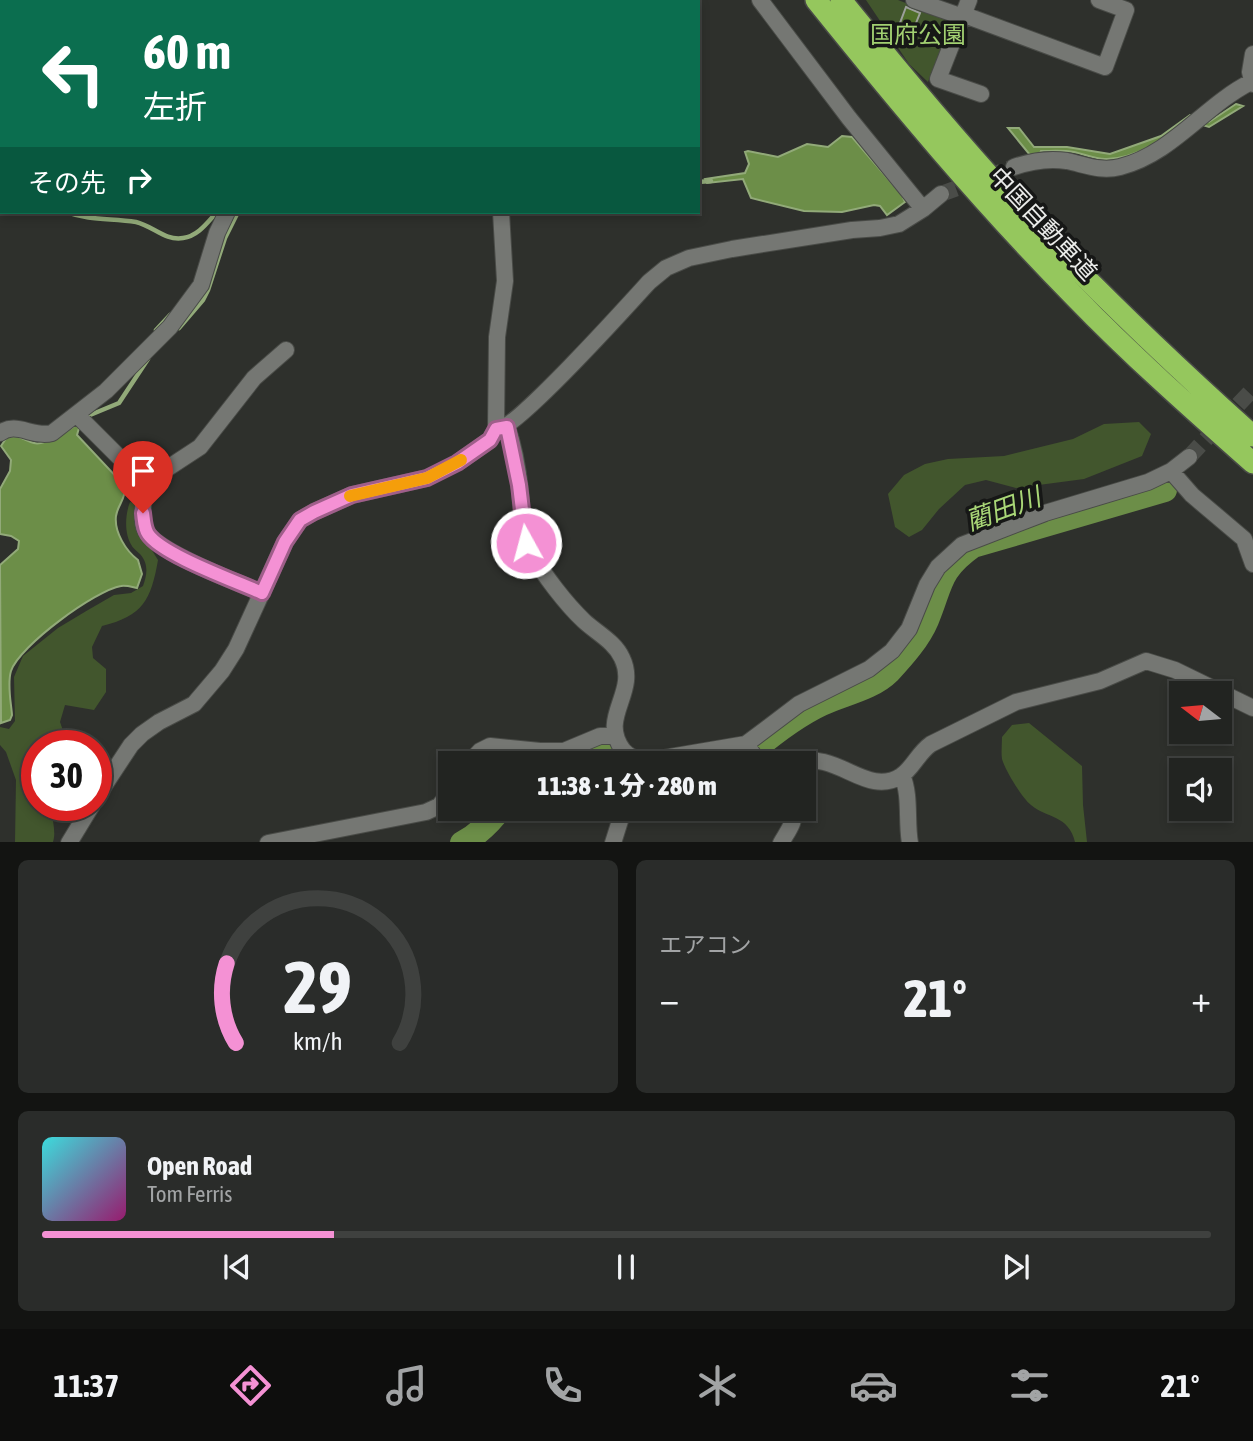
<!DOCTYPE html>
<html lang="ja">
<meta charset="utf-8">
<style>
:root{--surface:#222421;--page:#2a2c2a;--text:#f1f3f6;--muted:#a2a4a5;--line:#3f413f;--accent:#f491d4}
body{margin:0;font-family:"Asap Condensed","Noto Sans JP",sans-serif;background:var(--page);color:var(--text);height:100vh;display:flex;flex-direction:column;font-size:26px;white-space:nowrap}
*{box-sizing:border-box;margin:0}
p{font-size:23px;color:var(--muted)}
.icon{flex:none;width:38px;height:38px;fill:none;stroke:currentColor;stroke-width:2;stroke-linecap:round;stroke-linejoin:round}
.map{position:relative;height:842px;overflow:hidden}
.drawer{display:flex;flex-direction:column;gap:18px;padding:18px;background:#131412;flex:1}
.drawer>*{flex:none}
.guide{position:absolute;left:0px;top:0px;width:700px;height:214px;box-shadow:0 4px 10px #0003,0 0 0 2px var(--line);background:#0b6e4f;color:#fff;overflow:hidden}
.needle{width:46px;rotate:286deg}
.controls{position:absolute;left:1169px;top:681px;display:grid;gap:14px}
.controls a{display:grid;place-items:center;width:63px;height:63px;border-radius:0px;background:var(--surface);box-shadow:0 4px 10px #0003,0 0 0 2px var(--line);font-size:35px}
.speed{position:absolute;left:21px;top:730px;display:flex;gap:14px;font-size:35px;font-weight:700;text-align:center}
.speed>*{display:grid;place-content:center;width:91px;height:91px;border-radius:50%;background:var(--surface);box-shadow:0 4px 10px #0003,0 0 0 2px var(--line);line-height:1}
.speed .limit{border:10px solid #d22;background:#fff;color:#111}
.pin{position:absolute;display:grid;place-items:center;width:60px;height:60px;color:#fff;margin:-72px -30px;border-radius:50% 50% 50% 0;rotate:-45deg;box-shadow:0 0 7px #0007}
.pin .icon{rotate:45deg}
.me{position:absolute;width:77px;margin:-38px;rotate:353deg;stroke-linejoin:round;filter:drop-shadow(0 0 5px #0008)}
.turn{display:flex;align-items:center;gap:24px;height:147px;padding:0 28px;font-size:32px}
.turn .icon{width:91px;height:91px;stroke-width:2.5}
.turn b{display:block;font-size:49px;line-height:60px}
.then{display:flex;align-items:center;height:66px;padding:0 28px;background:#0003;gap:14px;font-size:26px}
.big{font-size:52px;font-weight:800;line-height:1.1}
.drawer .tile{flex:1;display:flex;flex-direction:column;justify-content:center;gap:10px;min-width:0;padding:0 24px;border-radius:10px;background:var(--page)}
.drawer .dial{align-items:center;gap:0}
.dial svg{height:182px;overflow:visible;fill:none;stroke:var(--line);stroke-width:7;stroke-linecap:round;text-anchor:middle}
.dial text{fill:var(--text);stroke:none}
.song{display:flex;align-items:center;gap:21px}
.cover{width:84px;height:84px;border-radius:10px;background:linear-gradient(135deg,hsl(180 70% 55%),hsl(320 70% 35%))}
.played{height:7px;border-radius:4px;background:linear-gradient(90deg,var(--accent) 25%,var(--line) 25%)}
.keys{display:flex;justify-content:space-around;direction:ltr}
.heat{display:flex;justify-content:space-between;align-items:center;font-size:38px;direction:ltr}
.drawer .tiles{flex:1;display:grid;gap:18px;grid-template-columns:1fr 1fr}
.tile:last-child{grid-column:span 2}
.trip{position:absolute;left:438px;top:751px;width:378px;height:70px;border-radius:0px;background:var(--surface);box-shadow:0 4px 10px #0003,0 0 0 2px var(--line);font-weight:800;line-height:70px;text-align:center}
.tabs{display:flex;height:112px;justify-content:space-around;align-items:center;background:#0e0e0d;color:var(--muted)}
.tabs .icon{width:49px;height:49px}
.tabs .selected{color:var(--accent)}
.tabs b{font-size:32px;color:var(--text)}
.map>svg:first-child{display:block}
.green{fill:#42562d}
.water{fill:#6c8e48;stroke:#92aa79;stroke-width:2}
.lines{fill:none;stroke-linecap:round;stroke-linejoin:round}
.stream{stroke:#92aa79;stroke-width:4.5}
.river{stroke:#6c8e48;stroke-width:24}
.building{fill:#4f6e29;stroke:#9c9f9a;stroke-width:2}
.minor-tunnel{stroke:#4a4c48;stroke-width:16;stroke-dasharray:16 8;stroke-linecap:butt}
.minor-casing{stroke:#494b47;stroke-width:18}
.motorway-casing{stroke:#494b47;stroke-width:24}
.minor{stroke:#757773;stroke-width:16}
.motorway{stroke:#95c75d;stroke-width:21}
.route-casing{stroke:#9f5e8a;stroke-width:18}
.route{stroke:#f491d4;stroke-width:12}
.slow{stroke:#f59e0b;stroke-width:12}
.labels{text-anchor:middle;stroke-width:7;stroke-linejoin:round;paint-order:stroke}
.park-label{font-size:24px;fill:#a2d071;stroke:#161716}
.street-label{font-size:24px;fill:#ebecea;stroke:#161716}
.water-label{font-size:26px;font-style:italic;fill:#a9d777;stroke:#161716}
</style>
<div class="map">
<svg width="1253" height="843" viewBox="0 0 1253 843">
<rect width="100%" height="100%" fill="#2e302c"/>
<!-- green -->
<path class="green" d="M866 0H898L952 21 928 82 909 64Z
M1139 422 1151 434 1142 456 1084 479 1016 488 986 480 965 485 939 509 922 530 909 537 895 527 888 494 904 475 925 464 948 459 1004 456 1073 439 1104 424Z
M130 502 135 503 138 528 158 560C151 600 143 616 102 626L92 647 93 658 106 669V692L94 710 65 705 60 722 68 745 37 746V805H53C50 818 57 829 53 842H15L16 780 6 752 0 745V727L9 729 15 721 14 677 23 656 58 628 88 610 114 595 131 593 143 586C147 575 149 564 140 554 140 554 132 547 132 546 124 534 125 515 130 502Z
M1029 723 1082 766 1083 805 1087 842H1075C1069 815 1046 818 1031 805 1022 798 1005 770 1002 759 1001 752 1002 744 1002 737L1012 725Z"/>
<!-- water -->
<path class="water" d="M1236 104 1243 106 1209 127 1189 121C1166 138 1135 160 1105 159 1095 159 1084 154 1074 152 1063 150 1052 151 1041 151L1039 155H1030L1008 128H1019L1034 147H1067L1110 154 1161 136 1190 115 1209 122Z
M842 136 852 137 902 195 905 202 887 215 880 206 874 205 842 212 804 211 751 198 743 179 707 183 705 179 745 173 749 164 745 152 748 151 778 157 807 144 828 147Z
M76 425 79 428 77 435 123 484C128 498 118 503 116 516 114 532 126 551 138 560L142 574 137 588C132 587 126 585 121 586 96 590 19 646 11 671 7 684 11 702 12 715L10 720 1 723 0 565 18 549 19 541 11 536 0 534V489L10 471 11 460 1 446 7 437C19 434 23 440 34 443 45 446 68 431 76 425Z"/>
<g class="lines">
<!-- stream -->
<path class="stream" d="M390 0V2
M206 2 207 0
M0 84 2 86
M0 161 2 163
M698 182 711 181
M66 212C90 221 112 218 136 222 153 226 165 241 183 238 198 236 207 223 217 212
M179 328 203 300 208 290 225 238 238 212
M156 330 170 315
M86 419 90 415 119 403 148 359"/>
<!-- river -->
<path class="river" d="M578 763 592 756 609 753 621 763
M685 763 698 761 717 763
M739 763C764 741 792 718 822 704 843 694 872 689 889 672 903 657 919 639 927 620 942 584 938 571 973 546L1165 490
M462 843C479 834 490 823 501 808"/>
</g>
<!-- building -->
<path class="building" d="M906 7 920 13 912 33 901 28 903 24 900 23Z"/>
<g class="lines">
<!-- minor-tunnel -->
<path class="minor-tunnel" d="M941 194 1014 167
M1189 457 1253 389"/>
<!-- minor casing -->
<g class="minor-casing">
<path id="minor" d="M300 0V2
M760 0 849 118 923 209
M914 0 963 17H970L1105 67 1126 10 1099 0
M969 0 938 79 981 94
M63 2 64 0
M1253 54 1250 72 1253 84
M0 57 2 58
M1014 167C1031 161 1048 158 1067 161 1086 165 1101 172 1120 167 1172 154 1205 105 1251 82
M77 415 145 483C145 497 140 513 144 527 151 551 237 582 262 593
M507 427C514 447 518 470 520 490 522 511 520 535 531 553 544 575 565 603 584 621 597 633 615 642 622 658 639 693 598 717 623 750 629 757 637 760 646 761L746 744 799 704 869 669 892 651 909 629 927 585 938 567 962 545 1045 513 1148 482 1171 471 1189 457
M499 429C519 426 629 304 649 282L666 268 689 258 732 249 852 230 880 228 899 224 923 209 941 194
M0 433C16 421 33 438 52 433L106 391 170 327 201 285 217 233 227 212
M1171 471 1192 495 1244 539 1253 564
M145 483 200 447 254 378 286 350
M746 744 755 757 764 763
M469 763 480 751 490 746 540 751H564L600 736H614
M796 763C837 749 866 798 901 776 913 768 918 753 931 744L1016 702 1100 681 1146 661 1175 670 1253 708
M902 775C911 796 906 821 910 843
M96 798 131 745 142 734 159 722 194 704 222 671 236 649 285 542 300 520 314 512 352 495 427 478 457 463 490 440 496 429 497 337 505 281 501 212
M69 843 92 805
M268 843 426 812 439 806 450 792
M613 843 624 808
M781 843C787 832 796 822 794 808"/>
</g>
<!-- motorway casing -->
<g class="motorway-casing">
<path id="motorway" d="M816 0C898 102 982 203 1074 296 1131 355 1192 409 1253 463
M841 0C900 73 960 145 1024 214 1097 292 1174 365 1253 436"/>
</g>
<!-- minor -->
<use href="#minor" class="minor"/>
<!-- motorway -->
<use href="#motorway" class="motorway"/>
</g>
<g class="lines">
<!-- route casing -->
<g class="route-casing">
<path id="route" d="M143 513C144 520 144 528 148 534 162 555 236 581 262 593L285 542 300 520 314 512 352 495 427 478 457 463 490 440 496 429 507 427 519 485 526 543"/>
</g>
<!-- route -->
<use href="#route" class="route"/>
<!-- slow -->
<path class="slow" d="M350 496 427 478 461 460"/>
</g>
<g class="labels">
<!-- park labels -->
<g class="park-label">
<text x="918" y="43">国府公園</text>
</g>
<!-- street labels -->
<g class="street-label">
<text transform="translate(1043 224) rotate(47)" y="8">中国自動車道</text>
</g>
<!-- water labels -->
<g class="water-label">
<text transform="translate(1003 509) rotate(-20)" y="9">藺田川</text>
</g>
</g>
</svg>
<div class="controls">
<a><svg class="needle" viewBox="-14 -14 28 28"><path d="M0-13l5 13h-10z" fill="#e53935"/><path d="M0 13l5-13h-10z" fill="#a2a4a5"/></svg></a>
<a><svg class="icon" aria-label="sound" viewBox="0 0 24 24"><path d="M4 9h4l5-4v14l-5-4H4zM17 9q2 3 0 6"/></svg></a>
</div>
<div class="speed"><div class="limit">30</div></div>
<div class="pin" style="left:143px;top:513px;background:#d93025"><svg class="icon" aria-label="arrive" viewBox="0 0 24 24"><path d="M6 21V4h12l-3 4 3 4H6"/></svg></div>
<svg class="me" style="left:526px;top:543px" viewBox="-20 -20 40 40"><circle r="17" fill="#f491d4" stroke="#fff" stroke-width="3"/><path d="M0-11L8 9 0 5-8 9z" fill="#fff"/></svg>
<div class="trip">11:38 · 1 分 · 280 m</div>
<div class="guide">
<div class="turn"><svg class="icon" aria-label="left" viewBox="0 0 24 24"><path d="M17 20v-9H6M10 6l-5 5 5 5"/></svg><div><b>60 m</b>左折</div></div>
<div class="then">その先<svg class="icon" aria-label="right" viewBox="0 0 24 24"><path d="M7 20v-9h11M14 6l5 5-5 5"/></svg></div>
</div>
</div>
<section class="drawer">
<div class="tiles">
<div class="tile dial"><svg viewBox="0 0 100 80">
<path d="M14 69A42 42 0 1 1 86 69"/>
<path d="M14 69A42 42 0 0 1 10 34" stroke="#f491d4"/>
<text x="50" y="56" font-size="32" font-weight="700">29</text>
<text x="50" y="72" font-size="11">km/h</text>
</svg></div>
<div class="tile"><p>エアコン</p>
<div class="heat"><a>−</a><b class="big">21°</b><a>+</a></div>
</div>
<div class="tile">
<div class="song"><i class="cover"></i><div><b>Open Road</b><p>Tom Ferris</p></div></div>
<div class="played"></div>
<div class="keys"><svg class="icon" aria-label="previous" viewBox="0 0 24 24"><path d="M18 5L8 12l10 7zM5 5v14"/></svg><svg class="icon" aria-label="pause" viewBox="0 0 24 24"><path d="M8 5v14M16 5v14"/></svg><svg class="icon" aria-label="next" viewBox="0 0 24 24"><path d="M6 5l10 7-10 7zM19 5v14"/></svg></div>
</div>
</div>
</section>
<nav class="tabs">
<b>11:37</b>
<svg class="icon selected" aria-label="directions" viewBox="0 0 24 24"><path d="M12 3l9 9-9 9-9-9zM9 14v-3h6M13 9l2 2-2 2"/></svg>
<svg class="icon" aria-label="music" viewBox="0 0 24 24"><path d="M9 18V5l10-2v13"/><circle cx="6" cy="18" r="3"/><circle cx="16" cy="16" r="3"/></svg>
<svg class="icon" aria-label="phone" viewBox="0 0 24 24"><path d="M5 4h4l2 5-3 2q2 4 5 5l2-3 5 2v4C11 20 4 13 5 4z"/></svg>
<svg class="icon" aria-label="climate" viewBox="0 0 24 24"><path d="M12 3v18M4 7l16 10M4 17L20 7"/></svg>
<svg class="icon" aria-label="car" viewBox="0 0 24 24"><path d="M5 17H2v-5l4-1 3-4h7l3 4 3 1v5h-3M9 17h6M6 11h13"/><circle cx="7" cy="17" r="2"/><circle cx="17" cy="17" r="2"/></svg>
<svg class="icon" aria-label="filters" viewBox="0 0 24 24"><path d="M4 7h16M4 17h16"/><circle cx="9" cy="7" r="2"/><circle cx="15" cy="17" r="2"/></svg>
<b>21°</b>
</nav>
